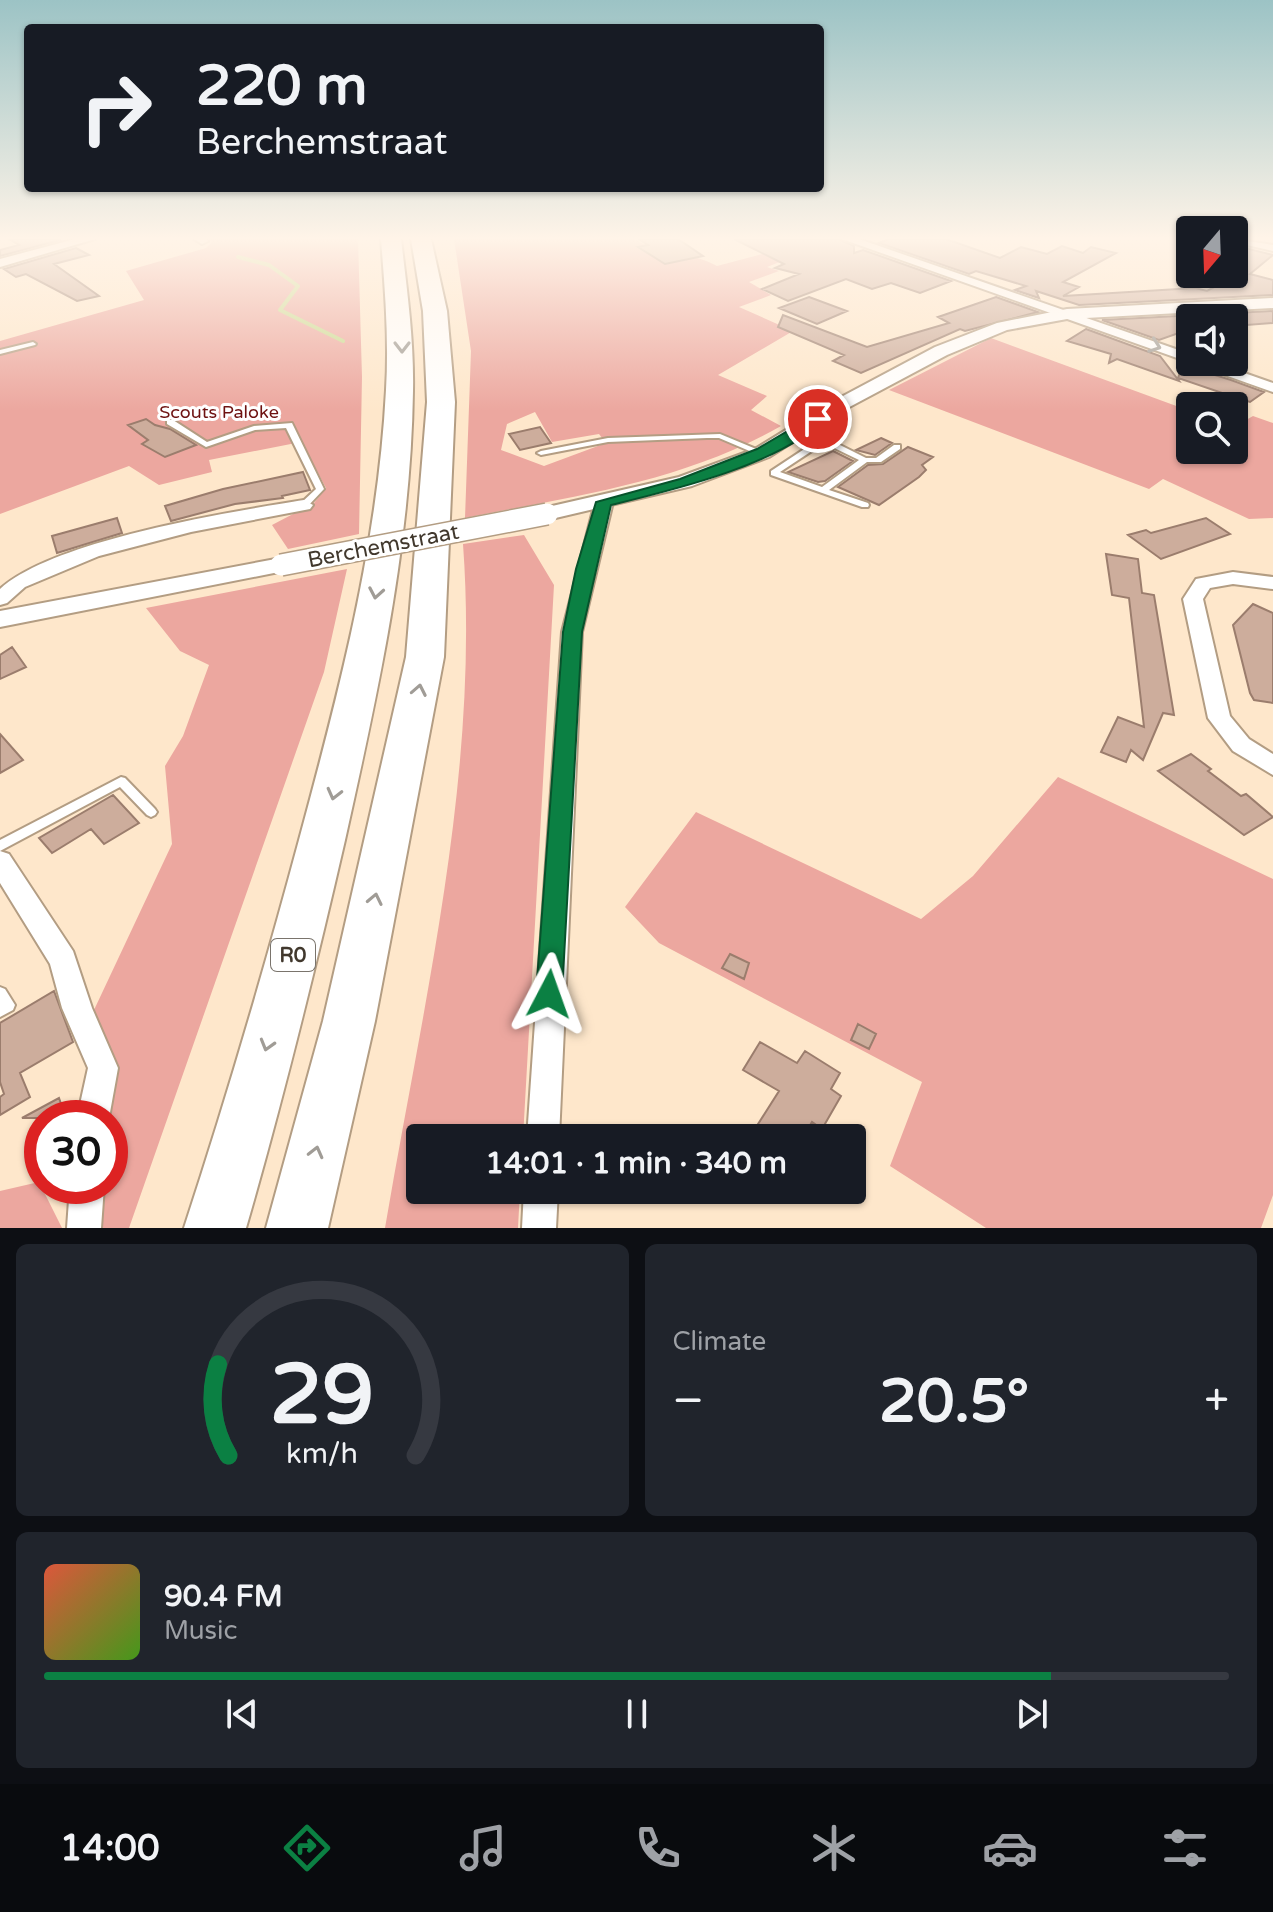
<!DOCTYPE html>
<meta charset="utf-8">
<style>
:root{--surface:#171b24;--page:#20242c;--text:#f1f3f6;--muted:#9ea1a6;--line:#363941;--accent:#0b8043}
body{margin:0;font-family:"Varela Round",sans-serif;background:var(--page);color:var(--text);height:100vh;display:flex;flex-direction:column;font-size:30px;white-space:nowrap}
*{box-sizing:border-box;margin:0}
p{font-size:26px;color:var(--muted)}
.icon{flex:none;width:44px;height:44px;fill:none;stroke:currentColor;stroke-width:2;stroke-linecap:round;stroke-linejoin:round}
.map{position:relative;height:1228px;overflow:hidden}
.drawer{display:flex;flex-direction:column;gap:16px;padding:16px;background:#0d0f14;flex:1}
.drawer>*{flex:none}
.hud{position:absolute;left:24px;top:24px;width:800px;height:168px;border-radius:8px;box-shadow:0 2px 6px #0004;background:#171b24;color:var(--text);overflow:hidden}
.needle{width:52px;rotate:199deg}
.controls{position:absolute;left:1176px;top:216px;display:grid;gap:16px}
.controls a{display:grid;place-items:center;width:72px;height:72px;border-radius:8px;background:var(--surface);box-shadow:0 2px 6px #0004;font-size:40px}
.speed{position:absolute;left:24px;top:1100px;display:flex;gap:16px;font-size:40px;font-weight:700;text-align:center}
.speed>*{display:grid;place-content:center;width:104px;height:104px;border-radius:50%;background:var(--surface);box-shadow:0 2px 6px #0004;line-height:1}
.speed .limit{border:12px solid #d22;background:#fff;color:#111}
.pin{position:absolute;display:grid;place-items:center;width:68px;height:68px;color:#fff;margin:-34px;border:4px solid #fff;border-radius:50%;box-shadow:0 2px 8px #0007}
.me{position:absolute;width:88px;margin:-44px;rotate:4deg;stroke-linejoin:round;filter:drop-shadow(0 0 6px #0008)}
.turn{display:flex;align-items:center;gap:28px;height:168px;padding:0 40px;font-size:36px}
.turn .icon{width:104px;height:104px;stroke-width:2.5}
.turn b{display:block;font-size:56px;line-height:68px}
.big{font-size:60px;font-weight:700;line-height:1.1}
.drawer .widget{flex:1;display:flex;flex-direction:column;justify-content:center;gap:12px;min-width:0;padding:0 28px;border-radius:12px;background:var(--page)}
.drawer .dial{align-items:center;gap:0}
.dial svg{height:208px;overflow:visible;fill:none;stroke:var(--line);stroke-width:7;stroke-linecap:round;text-anchor:middle}
.dial text{fill:var(--text);stroke:none}
.song{display:flex;align-items:center;gap:24px}
.cover{width:96px;height:96px;border-radius:12px;background:linear-gradient(135deg,hsl(10 70% 55%),hsl(100 70% 35%))}
.played{height:8px;border-radius:4px;background:linear-gradient(90deg,var(--accent) 85%,var(--line) 85%)}
.keys{display:flex;justify-content:space-around;direction:ltr}
.heat{display:flex;justify-content:space-between;align-items:center;font-size:44px;direction:ltr}
.drawer .tiles{flex:1;display:grid;gap:16px;grid-template-columns:1fr 1fr}
.widget:last-child{grid-column:span 2}
.trip{position:absolute;left:406px;top:1124px;width:460px;height:80px;border-radius:8px;background:var(--surface);box-shadow:0 2px 6px #0004;font-weight:700;line-height:80px;text-align:center}
.tabs{display:flex;height:128px;justify-content:space-around;align-items:center;background:#090b0e;color:var(--muted)}
.tabs .icon{width:56px;height:56px}
.tabs .selected{color:var(--accent)}
.tabs b{font-size:36px;color:var(--text)}
.map>svg:first-child{display:block}
.green{fill:#eca79f;fill-rule:evenodd}
.lines{fill:none;stroke-linecap:round;stroke-linejoin:round}
.stream{stroke:#cad991;stroke-width:4}
.building{fill:#cdad9c;stroke:#9b7d6d;stroke-width:2}
.service-casing{stroke:#b39d83;stroke-width:4}
.minor-casing{stroke:#b39d83;stroke-width:4}
.tertiary-casing{stroke:#b39d83;stroke-width:4}
.motorway-casing{stroke:#b39d83;stroke-width:4}
.service{fill:#fff;fill-rule:evenodd}
.minor{fill:#fff;fill-rule:evenodd}
.tertiary{fill:#fff;fill-rule:evenodd}
.motorway{fill:#fff;fill-rule:evenodd}
.tertiary-bridge-casing{stroke:#b39d83;stroke-width:24;stroke-linecap:butt}
.tertiary-bridge{stroke:#fff;stroke-width:21}
.oneway{stroke:#a09c96}
.route{fill:#0b8043;stroke:#07532c;stroke-width:2}
.labels{text-anchor:middle;stroke-width:6;stroke-linejoin:round;paint-order:stroke}
.far-park-label{font-size:18px;fill:#6e1211;stroke:#fff}
.shield{fill:#fff;stroke:#7a746c;stroke-width:2}
.shield-label{font-size:20px;font-weight:bold;fill:#41382d}
.street-label{font-size:22px;fill:#41382d;stroke:#fff}
</style>
<div class="map">
<svg width="1273" height="1228" viewBox="0 0 1273 1228">
<rect width="100%" height="100%" fill="#fee7cb"/>
<!-- green -->
<path class="green" d="M209 239H358L362 377 359 534 288 549 272 525 314 503 326 488 301 442 209 460 212 472 159 485 129 466 0 514V341L144 300 126 271 206 248 212 242Z
M454 239H634C660 255 690 251 717 266L770 252 787 259 767 267 779 271 749 282 771 295 739 307 793 331 718 375 767 396 751 410 781 426C683 482 575 496 465 518L471 351ZM535 412 552 442 599 434 606 443 544 466 501 450 507 424Z
M991 338 1190 411V450H1234V427L1253 416 1273 423V518L1249 519 1163 479 1149 489 889 390Z
M524 535 554 585 523 1138H420V1190H520L518 1228H385C423 1003 480 774 463 544Z
M347 569 324 672 129 1228H93L98 1186H110V1118H105L107 1099 94 1010 172 844 165 766 183 736 209 665 180 651 146 608Z
M1058 777 1273 879V1195L1261 1228H986L890 1166 922 1082 659 943 625 907 696 812 921 919 973 876Z
M39 1182 62 1228H0V1191Z"/>
<g class="lines">
<!-- stream -->
<path class="stream" d="M238 257 269 265 298 286 280 310 343 341"/>
</g>
<!-- building -->
<path class="building" d="M9 239H59L60 240 0 256V250L19 245Z
M639 239H678L703 256 665 264 638 247 648 245Z
M734 239H839L854 246V253L863 250 951 281 920 293 891 283 872 289 846 279 788 301 762 289 799 274 775 268 784 264Z
M888 239H946L1000 258 1021 247 1047 254 1062 246 1083 253 1091 247 1116 253 1063 282 1079 287 1063 296 1195 288 1207 291 1234 277V247L1249 249 1273 255 1250 274 1273 280V295L1079 305 1036 291 1039 298 1015 290 1026 286 976 271 969 274 879 243Z
M76 248 89 255 54 264 99 296 77 301 26 274 16 277 4 269Z
M809 297 847 311 817 324 779 308Z
M996 297 1038 312 965 331 960 329 861 373 833 361 844 355 778 327 783 315 867 347 949 323 938 317Z
M1273 311V323L1234 326V318H1190V329L1159 340 1102 320Z
M1086 329 1160 356 1179 381 1117 359 1109 363 1111 354 1067 341Z
M1183 365 1231 380 1264 392 1250 402 1231 396 1178 378Z
M146 419 155 425 170 429 196 445 165 457 142 444 148 440 128 425Z
M540 427 551 443 520 450 509 434Z
M881 438 892 443 875 455 856 450Z
M908 447 933 457 922 465 926 470 919 477 879 505 838 487 868 465 883 464Z
M833 451 853 461 825 481 818 482 788 472Z
M303 472 310 490 282 496 283 498 235 504 171 521 165 506 223 489Z
M117 518 122 533 57 553 52 536Z
M1206 518 1230 534 1161 559 1128 535 1146 530 1151 533Z
M1106 554 1138 559 1142 593 1154 595 1174 715 1163 713 1143 760 1131 750 1126 762 1101 752 1118 717 1144 727 1129 598 1112 595Z
M1253 604 1273 613V703L1254 700 1250 693 1233 625Z
M12 647 26 667 0 679V655Z
M0 734 23 760 0 773Z
M1191 754 1211 769 1208 771 1241 796 1246 794 1273 817 1244 835 1158 771Z
M113 795 139 823 104 844 91 829 52 853 39 838Z
M730 954 749 963 744 979 722 968Z
M54 991 73 1042 20 1073 30 1097 0 1115V1097L4 1094 0 1082V1023Z
M858 1024 876 1034 869 1049 851 1040Z
M760 1042 797 1063 805 1051 840 1073 831 1089 841 1096 822 1129 812 1122 802 1138H762L753 1132 779 1091 743 1070Z
M59 1098 66 1118H22Z"/>
<g class="lines">
<!-- service casing -->
<g class="service-casing">
<path id="service" d="M33 342 36 344 35 345 0 354V350Z
M167 420H173L207 442 254 426 292 423 324 489 307 507H301L300 505 301 503 316 489 286 428 255 430 206 447 167 424Z
M800 428H806L866 458H876L894 445H900V449L881 462H867L829 490 868 503 869 505 868 507H862L771 475V471L818 440 800 432ZM824 443 859 460 822 487 780 472Z
M720 434 766 453 765 455H759L719 438H707L608 442 541 455 537 453 541 451 608 438Z
M121 777 125 778 155 809 157 812 155 815 151 817 147 815 120 787 0 851V840Z
M0 987 5 989 15 1005 13 1010 0 1017Z"/>
</g>
<!-- minor casing -->
<g class="minor-casing">
<path id="minor" d="M75 239H95L0 267V259Z
M194 239H207L208 241 202 244Z
M842 239H859L1190 354V362H1213L1273 383V392Z
M1234 239 1273 245V251L1234 242Z
M604 497 613 502 582 632 559 1138H527L562 632 595 502Z
M304 500 313 505 310 509 191 532 99 556 25 587 7 603 0 605V589C54 540 229 512 304 500Z
M1233 572 1273 577V589L1233 584 1210 588 1203 599 1230 716 1249 739 1273 754V775L1233 751 1208 718 1183 599 1196 579Z
M0 851 9 854 73 951 92 1008 118 1068 109 1118H77L88 1068 62 1008 50 964 0 883Z
M70 1186H104L101 1228H67Z
M524 1190H558L556 1228H522Z"/>
</g>
<!-- tertiary casing -->
<g class="tertiary-casing">
<path id="tertiary" d="M1273 298V308L1067 319 1007 330 947 355 840 412 769 457 692 486 547 520 536 514 539 509 679 477 755 449 828 404 935 347 997 323 1067 309Z
M281 558 289 560 292 565 289 570 0 627V611Z"/>
</g>
<!-- motorway casing -->
<g class="motorway-casing">
<path id="motorway" d="M381 239H401C407 290 414 340 413 391 411 543 378 692 345 840 315 970 283 1100 246 1228H184C226 1100 264 970 299 840 339 692 378 544 386 390 389 340 385 290 381 239Z
M411 239H431L447 311 455 402 444 657 375 1021 328 1228H266L323 1021 406 657 427 402 423 311Z"/>
</g>
<!-- service -->
<use href="#service" class="service"/>
<!-- minor -->
<use href="#minor" class="minor"/>
<!-- tertiary -->
<use href="#tertiary" class="tertiary"/>
<!-- motorway -->
<use href="#motorway" class="motorway"/>
<!-- tertiary-bridge casing -->
<g class="tertiary-bridge-casing">
<path id="tertiary-bridge" d="M281 565 547 514"/>
</g>
<!-- tertiary-bridge -->
<use href="#tertiary-bridge" class="tertiary-bridge"/>
</g>
<!-- one-way arrows -->
<defs><path id="oneway-chevron" d="M-2-3.5L2.5 0L-2 3.5" fill="none" stroke-width="1.6" stroke-linecap="round" stroke-linejoin="round" transform="scale(2)"/></defs>
<g class="oneway">
<use href="#oneway-chevron" transform="translate(1155 346) rotate(20)"/>
<use href="#oneway-chevron" transform="translate(402 347) rotate(90)"/>
<use href="#oneway-chevron" transform="translate(376 593) rotate(100)"/>
<use href="#oneway-chevron" transform="translate(419 690) rotate(-79)"/>
<use href="#oneway-chevron" transform="translate(334 794) rotate(104)"/>
<use href="#oneway-chevron" transform="translate(375 899) rotate(-78)"/>
<use href="#oneway-chevron" transform="translate(267 1045) rotate(106)"/>
<use href="#oneway-chevron" transform="translate(316 1152) rotate(-76)"/>
</g>
<!-- sky -->
<linearGradient id="sky" x2="0" y2="1"><stop stop-color="#9cc3c5"/><stop offset="0.58" stop-color="#fff4e8"/><stop offset="1" stop-color="#fff4e8" stop-opacity="0"/></linearGradient>
<rect width="1273" height="411" fill="url(#sky)"/>
<!-- route -->
<path class="route" d="M813 416 825 419C779 465 673 490 611 505L582 632 562 994 558 1002 549 1005 540 1002 536 994 563 632 576 569 596 502 680 479 757 449Z"/>
<g class="labels">
<!-- far-park labels -->
<g class="far-park-label">
<text x="219" y="418">Scouts Paloke</text>
</g>
<!-- shield labels -->
<rect class="shield" x="271" y="939" width="44" height="32" rx="6"/>
<g class="shield-label">
<text x="293" y="962">R0</text>
</g>
<!-- street labels -->
<g class="street-label">
<text transform="translate(383 545) rotate(-11)" y="8">Berchemstraat</text>
</g>
</g>
</svg>
<div class="controls">
<a><svg class="needle" viewBox="-14 -14 28 28"><path d="M0-13l5 13h-10z" fill="#e53935"/><path d="M0 13l5-13h-10z" fill="#9ea1a6"/></svg></a>
<a><svg class="icon" aria-label="sound" viewBox="0 0 24 24"><path d="M4 9h4l5-4v14l-5-4H4zM17 9q2 3 0 6"/></svg></a>
<a><svg class="icon" aria-label="search" viewBox="0 0 24 24"><circle cx="10" cy="10" r="6"/><path d="M15 15l6 6"/></svg></a>
</div>
<div class="speed"><div class="limit">30</div></div>
<div class="pin" style="left:818px;top:419px;background:#d93025"><svg class="icon" aria-label="arrive" viewBox="0 0 24 24"><path d="M6 21V4h12l-3 4 3 4H6"/></svg></div>
<svg class="me" style="left:549px;top:994px" viewBox="-20 -20 40 40"><path d="M0-17L14 15 0 8-14 15z" fill="#0b8043" stroke="#fff" stroke-width="4"/></svg>
<div class="trip">14:01 · 1 min · 340 m</div>
<div class="hud">
<div class="turn"><svg class="icon" aria-label="right" viewBox="0 0 24 24"><path d="M7 20v-9h11M14 6l5 5-5 5"/></svg><div><b>220 m</b>Berchemstraat</div></div>
</div>
</div>
<section class="drawer">
<div class="tiles">
<div class="widget dial"><svg viewBox="0 0 100 80">
<path d="M14 69A42 42 0 1 1 86 69"/>
<path d="M14 69A42 42 0 0 1 10 34" stroke="#0b8043"/>
<text x="50" y="56" font-size="32" font-weight="700">29</text>
<text x="50" y="72" font-size="11">km/h</text>
</svg></div>
<div class="widget"><p>Climate</p>
<div class="heat"><a>−</a><b class="big">20.5°</b><a>+</a></div>
</div>
<div class="widget">
<div class="song"><i class="cover"></i><div><b>90.4 FM</b><p>Music</p></div></div>
<div class="played"></div>
<div class="keys"><svg class="icon" aria-label="previous" viewBox="0 0 24 24"><path d="M18 5L8 12l10 7zM5 5v14"/></svg><svg class="icon" aria-label="pause" viewBox="0 0 24 24"><path d="M8 5v14M16 5v14"/></svg><svg class="icon" aria-label="next" viewBox="0 0 24 24"><path d="M6 5l10 7-10 7zM19 5v14"/></svg></div>
</div>
</div>
</section>
<nav class="tabs">
<b>14:00</b>
<svg class="icon selected" aria-label="directions" viewBox="0 0 24 24"><path d="M12 3l9 9-9 9-9-9zM9 14v-3h6M13 9l2 2-2 2"/></svg>
<svg class="icon" aria-label="music" viewBox="0 0 24 24"><path d="M9 18V5l10-2v13"/><circle cx="6" cy="18" r="3"/><circle cx="16" cy="16" r="3"/></svg>
<svg class="icon" aria-label="phone" viewBox="0 0 24 24"><path d="M5 4h4l2 5-3 2q2 4 5 5l2-3 5 2v4C11 20 4 13 5 4z"/></svg>
<svg class="icon" aria-label="climate" viewBox="0 0 24 24"><path d="M12 3v18M4 7l16 10M4 17L20 7"/></svg>
<svg class="icon" aria-label="car" viewBox="0 0 24 24"><path d="M5 17H2v-5l4-1 3-4h7l3 4 3 1v5h-3M9 17h6M6 11h13"/><circle cx="7" cy="17" r="2"/><circle cx="17" cy="17" r="2"/></svg>
<svg class="icon" aria-label="filters" viewBox="0 0 24 24"><path d="M4 7h16M4 17h16"/><circle cx="9" cy="7" r="2"/><circle cx="15" cy="17" r="2"/></svg>
</nav>
